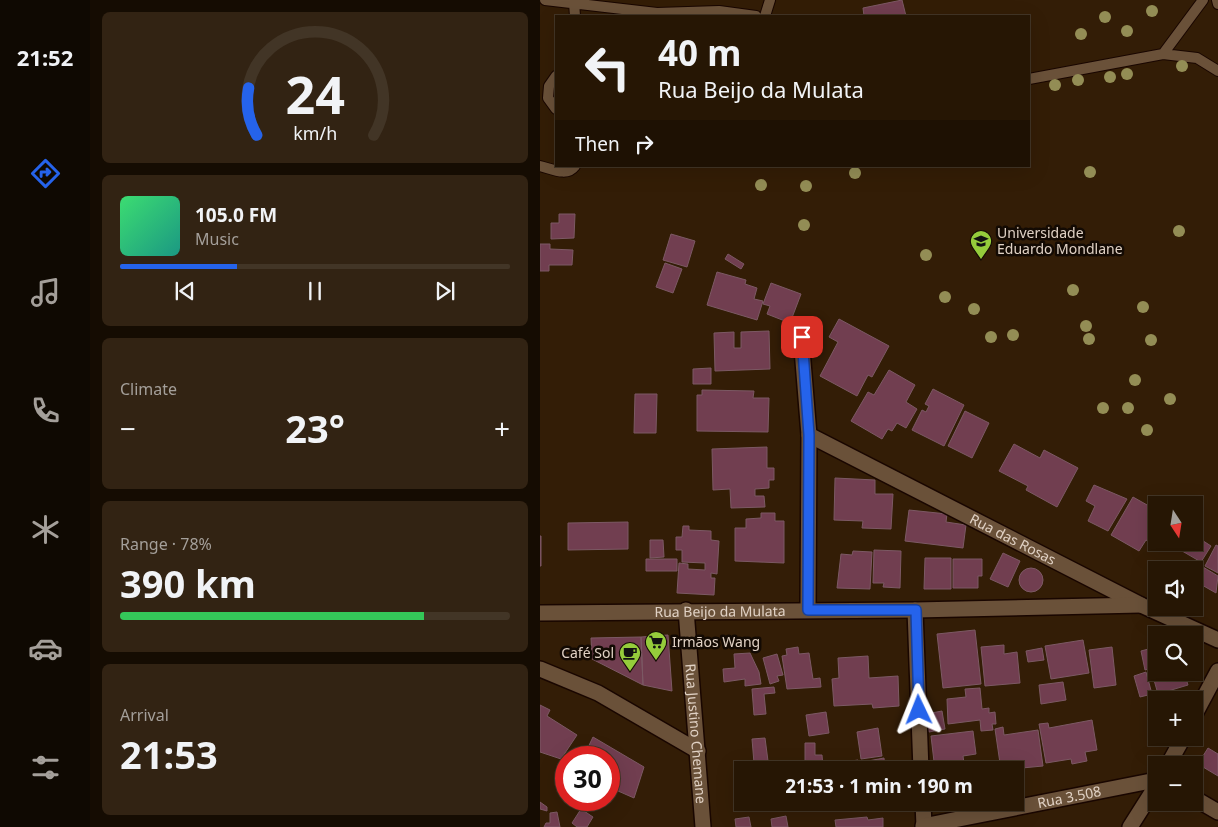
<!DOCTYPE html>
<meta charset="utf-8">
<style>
:root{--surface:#261604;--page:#322313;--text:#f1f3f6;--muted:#a49f9a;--line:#423526;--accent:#2563eb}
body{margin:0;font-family:"Noto Sans",sans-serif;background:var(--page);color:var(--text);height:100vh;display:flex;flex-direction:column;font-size:19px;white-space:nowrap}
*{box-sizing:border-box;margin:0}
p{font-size:16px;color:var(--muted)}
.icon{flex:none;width:28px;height:28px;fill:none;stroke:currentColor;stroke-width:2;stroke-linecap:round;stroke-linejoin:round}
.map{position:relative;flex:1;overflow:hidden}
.panel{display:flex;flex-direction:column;gap:12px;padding:12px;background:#150c02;width:450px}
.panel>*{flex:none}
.top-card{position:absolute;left:15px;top:15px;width:475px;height:152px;border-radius:0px;box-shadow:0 5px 20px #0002,0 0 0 1px var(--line);background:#261604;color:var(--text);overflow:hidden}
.needle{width:32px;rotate:168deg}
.tools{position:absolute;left:608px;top:496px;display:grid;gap:10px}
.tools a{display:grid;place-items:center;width:55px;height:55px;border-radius:0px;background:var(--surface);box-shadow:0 5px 20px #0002,0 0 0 1px var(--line);font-size:25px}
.speed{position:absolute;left:15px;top:746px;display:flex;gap:10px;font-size:25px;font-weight:700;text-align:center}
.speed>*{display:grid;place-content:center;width:65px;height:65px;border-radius:50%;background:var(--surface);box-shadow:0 5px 20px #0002,0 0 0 1px var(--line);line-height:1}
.speed .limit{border:8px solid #d22;background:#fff;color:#111}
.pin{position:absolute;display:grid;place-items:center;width:42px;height:42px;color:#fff;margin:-21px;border-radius:10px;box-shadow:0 2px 8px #0006}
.me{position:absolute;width:55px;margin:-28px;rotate:358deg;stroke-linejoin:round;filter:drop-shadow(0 0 4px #0008)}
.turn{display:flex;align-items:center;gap:18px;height:105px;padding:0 20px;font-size:22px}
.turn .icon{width:65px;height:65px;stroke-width:2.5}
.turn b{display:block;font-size:35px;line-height:42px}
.then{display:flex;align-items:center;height:48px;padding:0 20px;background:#0003;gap:10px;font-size:19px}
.big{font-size:38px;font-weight:700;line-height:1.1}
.panel .card{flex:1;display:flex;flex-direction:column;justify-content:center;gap:8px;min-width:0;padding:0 18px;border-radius:8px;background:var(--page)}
.panel .dial{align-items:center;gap:0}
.dial svg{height:130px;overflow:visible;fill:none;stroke:var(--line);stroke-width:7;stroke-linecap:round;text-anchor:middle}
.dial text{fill:var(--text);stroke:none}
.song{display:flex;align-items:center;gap:15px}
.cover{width:60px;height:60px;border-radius:8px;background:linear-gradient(135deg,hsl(140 70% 55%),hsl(170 70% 35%))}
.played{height:5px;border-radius:2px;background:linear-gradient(90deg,var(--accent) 30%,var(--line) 30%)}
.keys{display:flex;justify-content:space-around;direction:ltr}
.heat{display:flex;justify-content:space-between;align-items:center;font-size:28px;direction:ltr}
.charge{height:8px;border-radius:4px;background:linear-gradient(90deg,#34c759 78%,var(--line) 0)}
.trip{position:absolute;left:194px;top:761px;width:290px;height:50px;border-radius:0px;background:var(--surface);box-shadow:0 5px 20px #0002,0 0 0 1px var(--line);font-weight:700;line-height:50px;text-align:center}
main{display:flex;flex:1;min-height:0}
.menu{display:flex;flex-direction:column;width:90px;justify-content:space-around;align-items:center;background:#0f0902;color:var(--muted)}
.menu .icon{width:35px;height:35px}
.menu .current{color:var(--accent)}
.menu b{font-size:22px;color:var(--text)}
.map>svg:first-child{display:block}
.building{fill:#713e50;stroke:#7c5964}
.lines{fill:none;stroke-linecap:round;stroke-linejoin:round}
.service-casing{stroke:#190600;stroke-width:12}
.minor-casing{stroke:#190600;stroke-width:18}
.service{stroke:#6a5139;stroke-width:10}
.minor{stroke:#6a5139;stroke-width:15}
.tree{fill:#938d55}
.route-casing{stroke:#184099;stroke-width:12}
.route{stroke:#2563eb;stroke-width:9}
.labels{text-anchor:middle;stroke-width:5;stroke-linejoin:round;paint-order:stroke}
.poi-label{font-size:14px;fill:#e0d1c4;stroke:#130a03;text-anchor:start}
.street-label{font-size:14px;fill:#e0d1c4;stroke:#130a03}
</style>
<main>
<nav class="menu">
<b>21:52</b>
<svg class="icon current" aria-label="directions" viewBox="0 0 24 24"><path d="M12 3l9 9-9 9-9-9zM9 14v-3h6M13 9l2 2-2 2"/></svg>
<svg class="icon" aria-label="music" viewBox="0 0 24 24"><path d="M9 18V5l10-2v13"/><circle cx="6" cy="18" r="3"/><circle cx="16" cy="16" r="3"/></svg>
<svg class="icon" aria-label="phone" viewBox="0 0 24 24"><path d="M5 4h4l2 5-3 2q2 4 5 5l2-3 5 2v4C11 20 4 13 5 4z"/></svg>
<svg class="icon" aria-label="climate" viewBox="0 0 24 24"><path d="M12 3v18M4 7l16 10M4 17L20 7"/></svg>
<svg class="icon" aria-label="car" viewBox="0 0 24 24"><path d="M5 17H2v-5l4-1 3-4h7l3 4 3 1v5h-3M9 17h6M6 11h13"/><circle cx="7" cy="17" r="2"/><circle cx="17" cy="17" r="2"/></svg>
<svg class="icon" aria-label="filters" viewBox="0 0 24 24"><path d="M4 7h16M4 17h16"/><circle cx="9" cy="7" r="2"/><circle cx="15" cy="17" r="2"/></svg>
</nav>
<section class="panel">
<div class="card dial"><svg viewBox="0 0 100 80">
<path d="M14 69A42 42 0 1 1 86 69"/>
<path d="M14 69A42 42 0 0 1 9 40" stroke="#2563eb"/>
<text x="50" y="56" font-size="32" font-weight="700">24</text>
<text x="50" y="72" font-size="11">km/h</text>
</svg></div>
<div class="card">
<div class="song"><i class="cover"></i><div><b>105.0 FM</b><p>Music</p></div></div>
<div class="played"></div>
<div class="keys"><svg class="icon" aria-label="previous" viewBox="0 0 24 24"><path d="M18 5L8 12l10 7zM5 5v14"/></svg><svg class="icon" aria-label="pause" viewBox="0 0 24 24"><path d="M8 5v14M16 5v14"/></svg><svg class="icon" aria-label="next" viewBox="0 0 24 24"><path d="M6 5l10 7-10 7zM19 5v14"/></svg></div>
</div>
<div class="card"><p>Climate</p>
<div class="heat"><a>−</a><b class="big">23°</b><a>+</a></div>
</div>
<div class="card"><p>Range · 78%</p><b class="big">390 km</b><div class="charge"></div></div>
<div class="card"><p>Arrival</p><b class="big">21:53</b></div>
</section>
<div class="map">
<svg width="678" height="827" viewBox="0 0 678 827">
<rect width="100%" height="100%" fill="#331d06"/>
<!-- building -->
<path class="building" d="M362 0 366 16H324L323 8Z
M19 214H35L34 238 11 239V223H19Z
M131 234 155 241 147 267 123 260Z
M0 244H10V249L33 250 32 265H9V271H0Z
M188 254 204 264 201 269 185 259Z
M125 263 142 269 133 293 116 287Z
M177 272 206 280 205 284 217 288 214 299 223 301 217 320 167 305Z
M231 283 261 294 250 323 227 314 230 306 223 304Z
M299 319 349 346 332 377 328 375 317 396 280 376 298 342 289 337Z
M229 331 230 369 175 371 174 333 194 332V348H201V332Z
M171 368V384H153V369Z
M349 370 375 385 366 402 377 409 366 428 357 423 352 431 348 429 342 439 311 421 328 392 334 395Z
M393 389 424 405 404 446 372 430 382 410 386 412 389 406 385 404Z
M162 390 214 391 213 398H229L228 432 157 431V395H162Z
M95 394H117L116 433H94Z
M425 411 449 423 432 458 408 446Z
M474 444 500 458 504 450 538 468 517 507 486 490 488 486 459 471Z
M227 447V468H234V480H229V488L215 489V496H224L225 507 191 508 190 489 173 490 172 449Z
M295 478 335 480V494H353L351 529 322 528 323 521 294 520Z
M554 485 587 499 568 531 548 521 555 506 546 501Z
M593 497 616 510V529L609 542 606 540 599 551 571 535Z
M369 510 407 514 406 522 426 525 423 548 365 541Z
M221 513H235V521H244V563L195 561V528H206V519L221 518Z
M88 522V549L28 550V523Z
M143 526H149V530L171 531V540L179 541 177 574 171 573V578H175L174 595 137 593 139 563 148 564V569L165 570V563L142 562V550H136V537H142Z
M654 535 671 546 661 562 637 548 641 542H654Z
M0 536H1V566H0Z
M110 540H123L124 557 110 558Z
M676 545 678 546V573L665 566Z
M334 550 361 551 360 588 343 587 344 583H333Z
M313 551 332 552 330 589 297 588 301 554 312 555Z
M463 553 480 561 468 587 450 579Z
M385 558H411V589H384Z
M106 559H137V571H106Z
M413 559H442V576H438V588H413Z
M663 567 678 576 676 593 655 581Z
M479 580a12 12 0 1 1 24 0a12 12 0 1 1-24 0Z
M435 630 441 684 403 688 397 634Z
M128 635 132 691 103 685 101 637Z
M101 637 103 685 52 659 51 638Z
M543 640 549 673 511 679 505 646Z
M464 645V654L477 652 480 683 445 686 441 647Z
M258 647 259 654 269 653 273 679 280 678 281 687 247 689 242 656 247 655 246 649Z
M572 647 576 685 554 688 549 650Z
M616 647V667L605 670 601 651Z
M502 648 504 660 488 662 486 651Z
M210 653 219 672 221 684 205 686V679L184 682 183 669 195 668 194 654Z
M237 654 243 675 237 676 239 681 230 684 223 658Z
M328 656 329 678 358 676 359 706 333 708 332 704 294 706 292 679 299 678 298 658Z
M606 672 612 694 600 697 594 676Z
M616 672H644L648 685 618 694 612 673Z
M523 682 526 700 501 704 499 685Z
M234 687 235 693 224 694 226 714 214 715 212 689Z
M440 688 442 709 449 708V713L455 712 456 724H452L453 730 441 731 440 720 408 724 407 699 426 697 425 689Z
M0 705 10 710 7 716 37 735 21 759 0 752Z
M402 711 405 729 389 732 386 714Z
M286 712 289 733 269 736 266 715Z
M552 720 557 750 545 752 547 761 532 764 531 759 506 763 499 724 508 723 509 728Z
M463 727 464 735 498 730 503 766 461 770 455 729Z
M338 728 342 756 321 759 317 732Z
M433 731 436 754 423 756 425 770H395L391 736Z
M53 737 104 767 94 798 69 787V758H43Z
M225 738 228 761 214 763 212 739Z
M265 743H275V755H282L283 767H265Z
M668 748 678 754V776L658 764Z
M344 758 345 770H329L328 761Z
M318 760 320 770H292V764Z
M244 766V770H229V768Z
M202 793V802L238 803 196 808 194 794Z
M0 802 7 807V811L0 809Z
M41 809 53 817 47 827H37L32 823Z
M17 812 20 827H4L6 823H10V813Z
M246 816 248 827H232L231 819Z
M209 817 211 827H196L195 819Z
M327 817 328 820 343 818V827H296L295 820Z"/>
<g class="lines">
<!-- service casing -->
<g class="service-casing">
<path id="service" d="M5 0 117 13 179 11 216 16
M677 0 678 4
M34 3 35 16
M225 16 230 0
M623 54 663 0
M16 76 9 86 8 98 16 109
M489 79 623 54 657 58 678 71
M0 166C12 169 27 177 35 166"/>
</g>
<!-- minor casing -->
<g class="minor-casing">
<g id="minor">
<path d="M261 337 269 435 268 610"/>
<path id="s1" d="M269 435 601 605 678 640"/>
<path id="s2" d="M146 610 163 827"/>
<path d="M375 610 381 770"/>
<path id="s3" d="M0 613 375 610 601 605"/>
<path d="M0 669 58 693 158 751"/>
<path d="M654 716 678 671"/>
<path d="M628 765 643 738"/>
<path d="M654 798 678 812"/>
<path d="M383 802 384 827"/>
<path id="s4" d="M383 826 616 780"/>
<path d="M590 827 616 786"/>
</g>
</g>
<!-- service -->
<use href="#service" class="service"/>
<!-- minor -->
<use href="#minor" class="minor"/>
</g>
<!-- trees -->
<g class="tree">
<circle cx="612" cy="11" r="6"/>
<circle cx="565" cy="17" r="6"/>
<circle cx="587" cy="31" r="6"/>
<circle cx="541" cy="34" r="6"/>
<circle cx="642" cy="66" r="6"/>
<circle cx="587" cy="74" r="6"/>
<circle cx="570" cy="77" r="6"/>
<circle cx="538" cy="80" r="6"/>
<circle cx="515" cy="85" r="6"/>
<circle cx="550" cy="172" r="6"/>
<circle cx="315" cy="173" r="6"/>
<circle cx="221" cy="185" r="6"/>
<circle cx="266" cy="186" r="6"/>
<circle cx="264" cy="225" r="6"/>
<circle cx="639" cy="231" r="6"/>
<circle cx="386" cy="255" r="6"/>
<circle cx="533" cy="290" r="6"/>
<circle cx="405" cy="297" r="6"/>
<circle cx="603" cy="307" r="6"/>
<circle cx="434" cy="309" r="6"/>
<circle cx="546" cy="326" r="6"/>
<circle cx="473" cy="335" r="6"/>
<circle cx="451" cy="337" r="6"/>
<circle cx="549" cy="339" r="6"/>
<circle cx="611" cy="340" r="6"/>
<circle cx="595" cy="380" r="6"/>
<circle cx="630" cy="399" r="6"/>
<circle cx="563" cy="408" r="6"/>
<circle cx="588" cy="408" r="6"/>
<circle cx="607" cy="430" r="6"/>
</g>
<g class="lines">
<!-- route casing -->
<g class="route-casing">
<path id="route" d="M262 337 269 435 268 610H376L379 710"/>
</g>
<!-- route -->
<use href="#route" class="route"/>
</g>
<!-- icons -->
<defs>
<g id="university-pin" transform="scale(1.125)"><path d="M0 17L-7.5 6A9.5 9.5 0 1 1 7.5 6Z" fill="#95cc3b" stroke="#130a03"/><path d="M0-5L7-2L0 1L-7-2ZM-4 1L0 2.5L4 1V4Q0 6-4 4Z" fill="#111"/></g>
<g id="supermarket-pin" transform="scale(1.125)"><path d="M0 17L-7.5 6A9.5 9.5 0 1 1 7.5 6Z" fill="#95cc3b" stroke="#130a03"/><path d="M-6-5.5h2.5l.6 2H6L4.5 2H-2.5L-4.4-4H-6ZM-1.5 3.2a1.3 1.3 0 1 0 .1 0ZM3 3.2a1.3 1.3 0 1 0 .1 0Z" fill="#111"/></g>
<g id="cafe-pin" transform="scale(1.125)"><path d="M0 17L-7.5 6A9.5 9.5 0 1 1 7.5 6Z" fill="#95cc3b" stroke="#130a03"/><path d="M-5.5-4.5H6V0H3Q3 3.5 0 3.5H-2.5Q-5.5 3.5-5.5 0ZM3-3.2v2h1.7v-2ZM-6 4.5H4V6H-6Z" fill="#111"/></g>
</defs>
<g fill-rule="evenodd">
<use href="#university-pin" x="441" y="241"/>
<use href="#supermarket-pin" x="116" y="642"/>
<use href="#cafe-pin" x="90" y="653"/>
</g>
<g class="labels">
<!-- poi labels -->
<g class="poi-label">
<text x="457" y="238">Universidade<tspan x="457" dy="16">Eduardo Mondlane</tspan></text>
<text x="132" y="647">Irmãos Wang</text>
<text x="74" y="658" text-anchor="end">Café Sol</text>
</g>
<!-- street labels -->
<g class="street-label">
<text dy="5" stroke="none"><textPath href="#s1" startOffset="229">Rua das Rosas</textPath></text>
<text dy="5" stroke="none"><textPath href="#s3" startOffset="180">Rua Beijo da Mulata</textPath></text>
<text dy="5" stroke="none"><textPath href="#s2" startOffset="124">Rua Justino Chemane</textPath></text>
<text dy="5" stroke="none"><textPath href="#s4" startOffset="149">Rua 3.508</textPath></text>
</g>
</g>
</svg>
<div class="tools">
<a><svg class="needle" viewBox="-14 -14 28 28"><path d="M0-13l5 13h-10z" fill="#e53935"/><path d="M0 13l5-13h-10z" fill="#a49f9a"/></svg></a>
<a><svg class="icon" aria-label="sound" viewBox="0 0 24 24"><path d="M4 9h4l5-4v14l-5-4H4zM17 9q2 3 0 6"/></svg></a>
<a><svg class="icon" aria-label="search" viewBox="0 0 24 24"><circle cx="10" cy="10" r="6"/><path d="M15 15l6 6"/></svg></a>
<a>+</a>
<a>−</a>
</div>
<div class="speed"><div class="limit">30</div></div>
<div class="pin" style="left:262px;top:337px;background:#d93025"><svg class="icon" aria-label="arrive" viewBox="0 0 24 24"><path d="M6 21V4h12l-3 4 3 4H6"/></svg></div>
<svg class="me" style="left:379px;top:710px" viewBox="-20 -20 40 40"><path d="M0-17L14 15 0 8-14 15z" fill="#2563eb" stroke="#fff" stroke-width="4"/></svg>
<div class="trip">21:53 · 1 min · 190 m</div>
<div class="top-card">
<div class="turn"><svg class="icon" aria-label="left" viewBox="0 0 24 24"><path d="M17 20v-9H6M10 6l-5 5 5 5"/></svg><div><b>40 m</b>Rua Beijo da Mulata</div></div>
<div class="then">Then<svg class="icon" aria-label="right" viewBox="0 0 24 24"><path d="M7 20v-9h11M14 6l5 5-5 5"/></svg></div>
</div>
</div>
</main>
